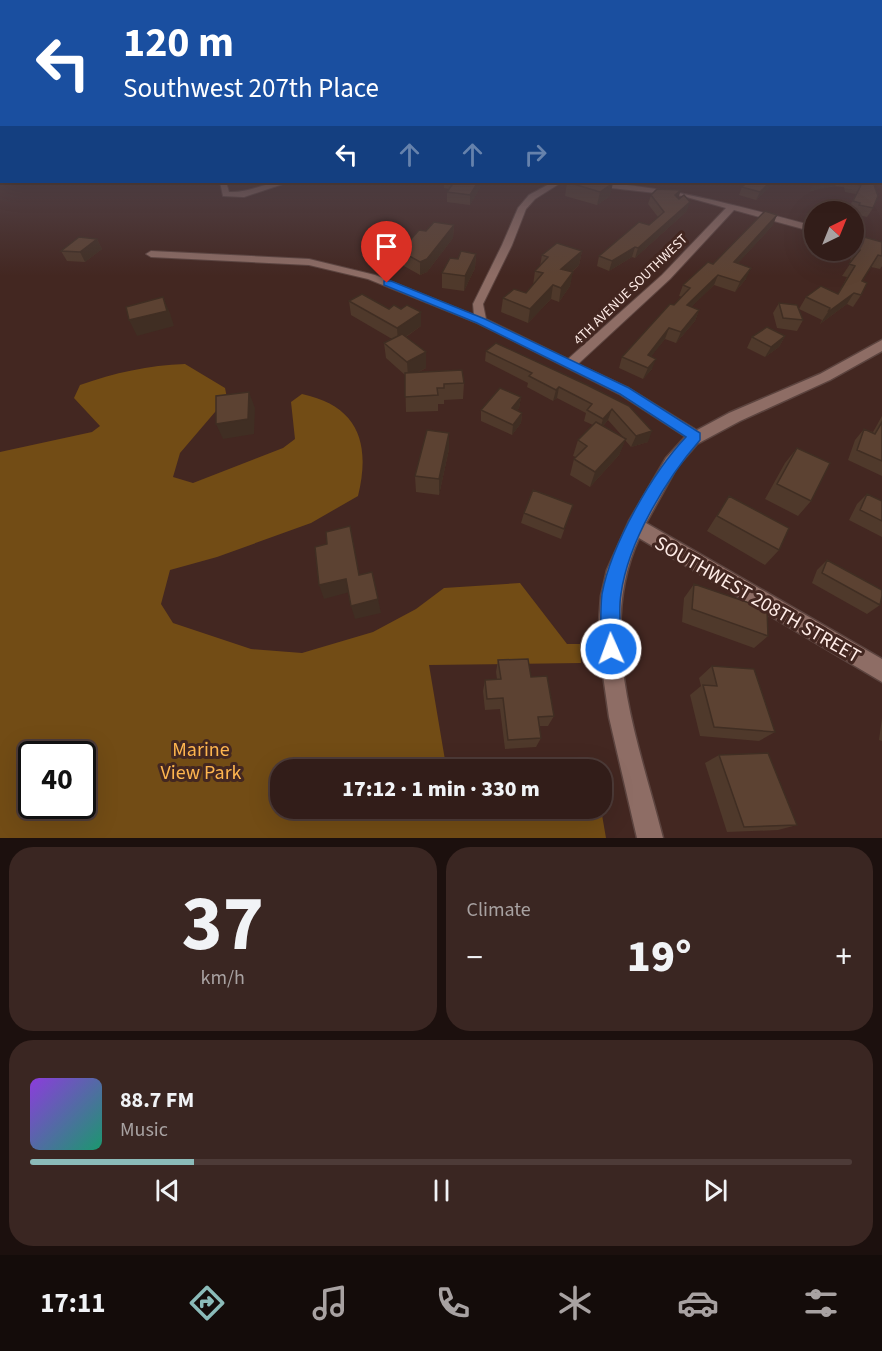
<!DOCTYPE html>
<meta charset="utf-8">
<style>
:root{--surface:#321d19;--page:#3a2622;--text:#f1f3f6;--muted:#a8a2a2;--line:#4d3b38;--accent:#8bbbb9}
body{margin:0;font-family:"Source Sans 3",sans-serif;background:var(--page);color:var(--text);height:100vh;display:flex;flex-direction:column;font-size:22px;white-space:nowrap}
*{box-sizing:border-box;margin:0}
p{font-size:20px;color:var(--muted)}
.icon{flex:none;width:33px;height:33px;fill:none;stroke:currentColor;stroke-width:2;stroke-linecap:round;stroke-linejoin:round}
.map{position:relative;height:838px;overflow:hidden}
.drawer{display:flex;flex-direction:column;gap:9px;padding:9px;background:#1c100e;flex:1}
.drawer>*{flex:none}
.guide{position:absolute;left:0px;top:0px;width:882px;height:183px;box-shadow:0 6px 24px #0002,0 0 0 2px var(--line);background:#1a4fa0;color:#fff;overflow:hidden}
.needle{width:39px;rotate:43deg}
.fabs{position:absolute;left:804px;top:201px;display:grid;gap:12px}
.fabs a{display:grid;place-items:center;width:60px;height:60px;border-radius:50%;background:var(--surface);box-shadow:0 6px 24px #0002,0 0 0 2px var(--line);font-size:30px}
.speed{position:absolute;left:18px;top:741px;display:flex;gap:12px;font-size:30px;font-weight:700;text-align:center}
.speed>*{display:grid;place-content:center;width:78px;height:78px;border-radius:50%;background:var(--surface);box-shadow:0 6px 24px #0002,0 0 0 2px var(--line);line-height:1}
.speed .limit{border:3px solid #111;border-radius:9px;background:#fff;color:#111}
.pin{position:absolute;display:grid;place-items:center;width:51px;height:51px;color:#fff;margin:-62px -26px;border-radius:50% 50% 50% 0;rotate:-45deg;box-shadow:0 0 6px #0007}
.pin .icon{rotate:45deg}
.me{position:absolute;width:66px;margin:-33px;rotate:358deg;stroke-linejoin:round;filter:drop-shadow(0 0 4px #0008)}
.turn{display:flex;align-items:center;gap:21px;height:126px;padding:0 24px;font-size:27px}
.turn .icon{width:78px;height:78px;stroke-width:2.5}
.turn b{display:block;font-size:42px;line-height:51px}
.lanes{display:flex;align-items:center;height:57px;padding:0 24px;background:#0003;justify-content:center;gap:30px;direction:ltr}
.lanes .off{opacity:.35}
.big{font-size:45px;font-weight:800;line-height:1.1}
.drawer .widget{flex:1;display:flex;flex-direction:column;justify-content:center;gap:9px;min-width:0;padding:0 21px;border-radius:24px;background:var(--page)}
.drawer .dial{align-items:center;gap:0}
.dial b{font-size:78px;line-height:1}
.song{display:flex;align-items:center;gap:18px}
.cover{width:72px;height:72px;border-radius:9px;background:linear-gradient(135deg,hsl(270 70% 55%),hsl(160 70% 35%))}
.played{height:6px;border-radius:3px;background:linear-gradient(90deg,var(--accent) 20%,var(--line) 20%)}
.keys{display:flex;justify-content:space-around;direction:ltr}
.heat{display:flex;justify-content:space-between;align-items:center;font-size:33px;direction:ltr}
.drawer .tiles{flex:1;display:grid;gap:9px;grid-template-columns:1fr 1fr}
.widget:last-child{grid-column:span 2}
.trip{position:absolute;left:270px;top:759px;width:342px;height:60px;border-radius:24px;background:var(--surface);box-shadow:0 6px 24px #0002,0 0 0 2px var(--line);font-weight:800;line-height:60px;text-align:center}
.tabs{display:flex;height:96px;justify-content:space-around;align-items:center;background:#140c0a;color:var(--muted)}
.tabs .icon{width:42px;height:42px}
.tabs .selected{color:var(--accent)}
.tabs b{font-size:27px;color:var(--text)}
.map>svg:first-child{display:block}
.green{fill:#724c15;fill-rule:evenodd}
.lines{fill:none;stroke-linecap:round;stroke-linejoin:round}
.minor-casing{stroke:#5c443f;stroke-width:2}
.tertiary-casing{stroke:#5c443f;stroke-width:3}
.minor{fill:#8e6d65;fill-rule:evenodd}
.tertiary{fill:#8e6d65;fill-rule:evenodd}
.wall{fill:#4f392b;fill-rule:evenodd}
.shaded-wall{fill:#402e23}
.building{fill:#5c4232;stroke:#402e23;stroke-width:1.5}
.route{fill:#1a73e8;stroke:#114b97;stroke-width:1.5}
.labels{text-anchor:middle;stroke-width:6;stroke-linejoin:round;paint-order:stroke}
.far-street-label{font-size:14px;fill:#feebe6;stroke:#432721}
.near-street-label{font-size:20px;fill:#feebe6;stroke:#432721}
.near-park-label{font-size:20px;fill:#feb54f;stroke:#432721}
</style>
<div class="map">
<svg width="882" height="838" viewBox="0 0 882 838">
<rect width="100%" height="100%" fill="#432721"/>
<!-- green -->
<path class="green" d="M185 364 225 388 227 398 180 453 173 477 193 483 283 448 295 439 291 402 302 394C358 406 371 443 358 496L311 523 217 557 170 570 161 604 173 623 251 649 302 653 373 632 416 609 444 588 520 583 567 644H580L581 663 429 665 445 760 592 759 594 769 280 770V808L601 809 606 838H0V452L92 432 100 426 74 398 80 385C114 373 149 365 185 364ZM32 754H82V806H32Z"/>
<g class="lines">
<!-- minor casing -->
<g class="minor-casing">
<path id="minor" d="M220 182H226L229 192C251 193 269 180 289 182L244 197 223 196Z
M553 182H562L535 199 526 209 512 245 483 304 486 319 568 359 662 275 726 208 683 196 575 184 572 182C657 182 733 205 814 226V232L734 210 670 279 578 364 629 388 700 432 702 436 700 440H690L619 394 477 323 368 279 309 265 151 257 146 254 151 251 309 259 375 275 474 315 473 304 502 245 518 208 529 195Z
M854 237 882 245V251L854 243Z"/>
</g>
<!-- tertiary casing -->
<g class="tertiary-casing">
<path id="tertiary" d="M880 173H882V179H880Z
M882 340V351L830 380 740 421 697 444 677 467 646 523 882 659V682L639 538C595 633 639 743 663 838H637L609 717 600 654 599 624 601 596 607 570 629 521 666 458 686 436 729 413 820 374Z"/>
</g>
<!-- minor -->
<use href="#minor" class="minor"/>
<!-- tertiary -->
<use href="#tertiary" class="tertiary"/>
</g>
<!-- wall -->
<path class="wall" d="M444 182H481V186L470 205 447 202V192L449 189 444 188Z
M567 182H607L610 196 597 205 565 196Z
M747 182H775L756 200 739 195 742 187Z
M815 182H873V208L867 217 854 214V212L848 210 856 194 845 192 844 187 835 186 810 191Z
M651 195 678 199 687 211 635 258 632 257 609 271 597 266 599 256 649 225 658 217 648 204Z
M454 225 453 238 427 272 420 275 404 266V247L426 231Z
M773 225 737 264 746 279 735 292 714 285 691 307 699 310 695 321 676 343 665 339 651 356 652 369 643 379 619 368 622 357 682 297 679 296 683 285Z
M864 237 882 242V266L880 269 871 267 862 281 861 295 853 307 847 304 820 324 822 320 799 309 806 297 838 294 847 277 842 276 852 261 850 260Z
M97 239 102 249 85 262 67 261 61 251Z
M582 251 579 265 572 272 570 286 559 302 551 299 528 323 501 312 503 298 526 293 533 285 535 271 540 266 542 255Z
M476 254 475 268 464 291 442 288V273L458 259Z
M349 301 389 309 421 326 406 337 426 352V368L417 373 464 383 463 399 444 400V404H438V411L406 412 405 375 386 358 384 343 392 339 351 315Z
M779 303 803 320 797 331 777 328 773 313Z
M785 336 779 347 765 357 747 348 752 337Z
M486 351 587 385 648 442 631 447 625 440 619 455 590 487 570 475 574 459 576 457 573 456 578 440 593 425 584 421 586 413 557 398 553 401 527 387 528 383 485 361ZM608 420 624 438 603 426Z
M521 397 519 408 517 410 522 413 521 423 512 435 481 421V410Z
M882 416V476L848 460 855 440 864 429 873 432Z
M797 448 811 501 798 516 765 499 785 463Z
M449 449 439 495 416 492 415 476Z
M867 494 882 501V537L849 520 857 504Z
M729 496 779 550 765 565 707 531Z
M573 505 561 539 521 523 524 513Z
M827 560 880 605 867 614 812 583 817 570Z
M694 584 768 636 754 648 682 622 684 598Z
M498 660 531 677 554 716 548 726H539L541 738 536 747 505 749 500 709 485 710 483 691 485 680 497 679 496 672Z
M712 666 775 732 759 741 700 736 690 695 701 686 699 678Z
M882 718V741L879 740Z
M719 755 797 825 778 830 727 832 705 763Z"/>
<!-- shaded-wall -->
<path class="shaded-wall" d="M478 182H481V186L470 205V195Z
M770 182H775L756 200 760 192Z
M815 182H838L835 186 810 191Z
M613 183 610 196 597 205 600 192Z
M681 190 678 199 675 195Z
M690 202 687 211 635 258 638 248Z
M777 215 773 225 729 273 734 262Z
M454 225 453 238 427 272 420 275V262Z
M97 239 102 249 85 262 80 252Z
M635 247 632 257 609 271 612 261Z
M582 251 579 265 559 283 561 269Z
M476 254 475 268 464 291 465 276Z
M751 268 746 279 735 292 740 282Z
M573 272 570 286 559 302 561 288Z
M718 275 714 285 682 316 687 305Z
M553 285 551 299 528 323 530 309Z
M854 293 847 304 820 324 828 312Z
M163 297 170 313 174 326 137 336 129 320Z
M699 310 695 321 676 343 681 332Z
M421 312V326L398 342 397 328Z
M669 328 665 339 644 366 648 355Z
M785 336 779 347 765 357 771 347Z
M426 352V368L408 377 407 362Z
M656 359 652 369 643 379 648 368Z
M559 387 557 398 553 401 556 390Z
M249 392 255 408 254 434 223 439 216 424Z
M521 397 519 408 510 419 512 408Z
M612 409 608 420 600 429 603 419Z
M522 413 521 423 512 435 513 425Z
M652 431 648 442 631 447 636 436Z
M449 433V449L439 495V479Z
M626 439 619 455 590 487 595 472Z
M346 579 350 592 324 599 319 585Z
M378 599 381 613 355 619 351 606Z"/>
<!-- building -->
<path class="building" d="M454 182H478L470 195 447 192Z
M567 182H607L613 183 600 192Z
M747 182H770L760 192 742 187Z
M849 182H873L878 196 873 208 859 205 860 203 853 201 861 185 850 183Z
M657 189 681 190 675 195 679 199 684 195 690 202 638 248 635 247 612 261 599 256 639 222 649 225 664 212 651 195Z
M765 211 777 215 734 262 751 268 740 282 718 275 687 305 699 310 681 332 669 328 648 355 656 359 648 368 622 357 670 304 674 305 690 288 683 285 708 262 713 264Z
M434 222 454 225 427 259 420 262 404 253 410 251 404 247 419 230 426 231Z
M79 237 97 239 80 252 61 251Z
M864 237 882 242V256L878 255 862 281 867 283 861 295 854 293 828 312 830 308 806 297 821 286 838 294 855 266 849 264 860 250 857 249Z
M557 243 582 251 561 269 573 272 561 288 553 285 530 309 503 298 514 289 526 293 543 273 535 271 548 257 542 255Z
M461 251 476 254 465 276 442 273 450 258 458 259Z
M362 294 389 309 394 305 401 309 407 305 421 312 397 328 349 301Z
M163 297 167 311 129 320 126 307Z
M779 303 797 305 803 320 783 318Z
M767 327 785 336 771 347 752 337Z
M402 334 426 352 407 362 384 343Z
M496 343 587 385 629 406 652 431 636 436 612 409 603 419 587 410 592 404 559 387 556 390 529 376 532 373 486 351Z
M462 370 464 383 444 384V388H437L438 395 405 397V373Z
M500 388 521 397 512 408 522 413 513 425 481 410Z
M249 392 248 419 216 424V396Z
M596 422 626 439 595 472 574 459 587 446 578 440Z
M882 422V461L857 450 864 429 875 434Z
M427 430 449 433 439 479 415 476Z
M797 448 830 463 811 501 777 484Z
M533 490 573 505 564 529 524 513Z
M867 494 882 501V521L860 510Z
M729 496 789 528 779 550 717 516Z
M350 526 359 575 372 572 378 599 351 606 346 579 319 585 315 547 327 544 326 532Z
M827 560 882 590V596L880 605 822 573Z
M694 584 767 609 768 636 692 609Z
M528 659 531 677 547 676 554 716 538 717 541 738 508 740 503 698 487 699 485 680 501 679 498 660Z
M712 666 754 669 775 732 714 727 703 685 717 686Z
M768 753 797 825 744 827 719 755Z"/>
<!-- sky -->
<linearGradient id="sky" x2="0" y2="1"><stop stop-color="#251512"/><stop offset="0.57" stop-color="#55474e"/><stop offset="1" stop-color="#55474e" stop-opacity="0"/></linearGradient>
<rect width="882" height="276" fill="url(#sky)"/>
<!-- route -->
<path class="route" d="M384 281H391L485 319 629 388 700 433V440C666 479 628 542 621 594 618 611 621 631 621 649L618 656 611 659 604 656 601 649C601 631 600 611 602 594 611 545 652 473 686 437L620 394 477 323 384 285Z"/>
<g class="labels">
<!-- far-street labels -->
<g class="far-street-label">
<text transform="translate(630 289) rotate(-44)" y="5">4TH AVENUE SOUTHWEST</text>
</g>
<!-- near-street labels -->
<g class="near-street-label">
<text transform="translate(758 599) rotate(30)" y="7">SOUTHWEST 208TH STREET</text>
</g>
<!-- near-park labels -->
<g class="near-park-label">
<text x="201" y="756">Marine<tspan x="201" dy="23">View Park</tspan></text>
</g>
</g>
</svg>
<div class="fabs">
<a><svg class="needle" viewBox="-14 -14 28 28"><path d="M0-13l5 13h-10z" fill="#e53935"/><path d="M0 13l5-13h-10z" fill="#a8a2a2"/></svg></a>
</div>
<div class="speed"><div class="limit">40</div></div>
<div class="pin" style="left:387px;top:283px;background:#d93025"><svg class="icon" aria-label="arrive" viewBox="0 0 24 24"><path d="M6 21V4h12l-3 4 3 4H6"/></svg></div>
<svg class="me" style="left:611px;top:649px" viewBox="-20 -20 40 40"><circle r="17" fill="#1a73e8" stroke="#fff" stroke-width="3"/><path d="M0-11L8 9 0 5-8 9z" fill="#fff"/></svg>
<div class="trip">17:12 · 1 min · 330 m</div>
<div class="guide">
<div class="turn"><svg class="icon" aria-label="left" viewBox="0 0 24 24"><path d="M17 20v-9H6M10 6l-5 5 5 5"/></svg><div><b>120 m</b>Southwest 207th Place</div></div>
<div class="lanes"><svg class="icon" aria-label="left" viewBox="0 0 24 24"><path d="M17 20v-9H6M10 6l-5 5 5 5"/></svg><svg class="icon off" aria-label="ahead" viewBox="0 0 24 24"><path d="M12 20V5M6 11l6-6 6 6"/></svg><svg class="icon off" aria-label="ahead" viewBox="0 0 24 24"><path d="M12 20V5M6 11l6-6 6 6"/></svg><svg class="icon off" aria-label="right" viewBox="0 0 24 24"><path d="M7 20v-9h11M14 6l5 5-5 5"/></svg></div>
</div>
</div>
<section class="drawer">
<div class="tiles">
<div class="widget dial"><b>37</b><p>km/h</p></div>
<div class="widget"><p>Climate</p>
<div class="heat"><a>−</a><b class="big">19°</b><a>+</a></div>
</div>
<div class="widget">
<div class="song"><i class="cover"></i><div><b>88.7 FM</b><p>Music</p></div></div>
<div class="played"></div>
<div class="keys"><svg class="icon" aria-label="previous" viewBox="0 0 24 24"><path d="M18 5L8 12l10 7zM5 5v14"/></svg><svg class="icon" aria-label="pause" viewBox="0 0 24 24"><path d="M8 5v14M16 5v14"/></svg><svg class="icon" aria-label="next" viewBox="0 0 24 24"><path d="M6 5l10 7-10 7zM19 5v14"/></svg></div>
</div>
</div>
</section>
<nav class="tabs">
<b>17:11</b>
<svg class="icon selected" aria-label="directions" viewBox="0 0 24 24"><path d="M12 3l9 9-9 9-9-9zM9 14v-3h6M13 9l2 2-2 2"/></svg>
<svg class="icon" aria-label="music" viewBox="0 0 24 24"><path d="M9 18V5l10-2v13"/><circle cx="6" cy="18" r="3"/><circle cx="16" cy="16" r="3"/></svg>
<svg class="icon" aria-label="phone" viewBox="0 0 24 24"><path d="M5 4h4l2 5-3 2q2 4 5 5l2-3 5 2v4C11 20 4 13 5 4z"/></svg>
<svg class="icon" aria-label="climate" viewBox="0 0 24 24"><path d="M12 3v18M4 7l16 10M4 17L20 7"/></svg>
<svg class="icon" aria-label="car" viewBox="0 0 24 24"><path d="M5 17H2v-5l4-1 3-4h7l3 4 3 1v5h-3M9 17h6M6 11h13"/><circle cx="7" cy="17" r="2"/><circle cx="17" cy="17" r="2"/></svg>
<svg class="icon" aria-label="filters" viewBox="0 0 24 24"><path d="M4 7h16M4 17h16"/><circle cx="9" cy="7" r="2"/><circle cx="15" cy="17" r="2"/></svg>
</nav>
